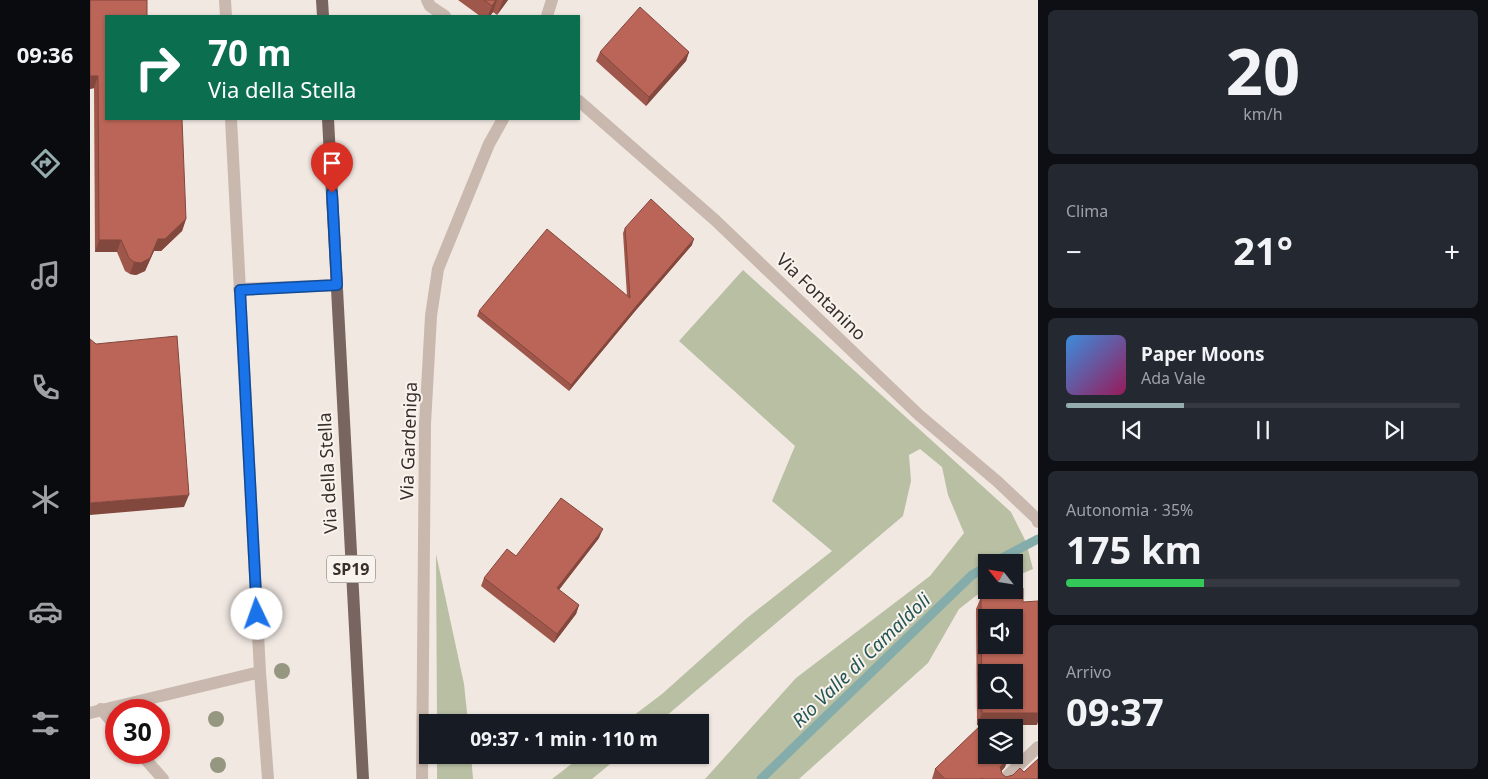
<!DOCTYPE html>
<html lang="it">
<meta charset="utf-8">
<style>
:root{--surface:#171b24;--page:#242831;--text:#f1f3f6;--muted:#9ea1a6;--line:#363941;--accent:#95acae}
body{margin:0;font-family:"Noto Sans",sans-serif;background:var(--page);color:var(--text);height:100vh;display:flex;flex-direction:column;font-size:19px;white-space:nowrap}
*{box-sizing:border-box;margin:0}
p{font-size:16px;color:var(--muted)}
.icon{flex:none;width:28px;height:28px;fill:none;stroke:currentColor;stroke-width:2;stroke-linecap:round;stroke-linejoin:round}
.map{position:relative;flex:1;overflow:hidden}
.drawer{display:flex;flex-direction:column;gap:10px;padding:10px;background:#0d0f14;width:450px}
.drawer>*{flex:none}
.guide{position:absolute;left:15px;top:15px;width:475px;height:105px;border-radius:0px;box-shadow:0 1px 4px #0004;background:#0b6e4f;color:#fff;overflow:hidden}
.needle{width:32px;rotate:300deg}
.fabs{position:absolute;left:888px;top:554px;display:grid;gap:10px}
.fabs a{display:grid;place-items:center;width:45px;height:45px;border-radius:0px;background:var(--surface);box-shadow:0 1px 4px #0004;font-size:25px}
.speed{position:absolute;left:15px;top:699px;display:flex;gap:10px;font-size:25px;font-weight:700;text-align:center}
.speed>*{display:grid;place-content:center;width:65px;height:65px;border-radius:50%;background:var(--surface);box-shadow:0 1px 4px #0004;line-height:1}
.speed .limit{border:8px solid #d22;background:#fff;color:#111}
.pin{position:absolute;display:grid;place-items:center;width:42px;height:42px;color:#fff;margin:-51px -21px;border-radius:50% 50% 50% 0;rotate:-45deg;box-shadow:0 0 5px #0007}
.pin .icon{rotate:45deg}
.me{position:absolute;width:55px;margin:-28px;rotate:357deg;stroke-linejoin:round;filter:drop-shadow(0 0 4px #0008)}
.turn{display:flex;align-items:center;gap:18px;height:105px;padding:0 20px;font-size:22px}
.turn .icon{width:65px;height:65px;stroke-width:2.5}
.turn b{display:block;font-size:35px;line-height:42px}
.big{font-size:38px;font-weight:700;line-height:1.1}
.drawer .card{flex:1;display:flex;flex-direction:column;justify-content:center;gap:8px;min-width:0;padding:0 18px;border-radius:8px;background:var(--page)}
.drawer .dial{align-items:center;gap:0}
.dial b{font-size:65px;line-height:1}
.song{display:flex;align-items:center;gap:15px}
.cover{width:60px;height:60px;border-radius:8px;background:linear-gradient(135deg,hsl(210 70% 55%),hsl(330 70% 35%))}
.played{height:5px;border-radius:2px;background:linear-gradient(90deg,var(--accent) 30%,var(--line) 30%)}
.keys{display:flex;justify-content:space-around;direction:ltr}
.heat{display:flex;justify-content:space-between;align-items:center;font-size:28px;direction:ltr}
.charge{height:8px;border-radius:4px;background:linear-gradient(90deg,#34c759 35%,var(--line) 0)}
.trip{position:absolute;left:329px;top:714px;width:290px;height:50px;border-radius:0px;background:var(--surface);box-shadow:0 1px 4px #0004;font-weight:700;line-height:50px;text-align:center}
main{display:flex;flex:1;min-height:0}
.tab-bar{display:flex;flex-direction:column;width:90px;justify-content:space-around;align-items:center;background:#090b0e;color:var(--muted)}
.tab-bar .icon{width:35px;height:35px}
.tab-bar .current{color:var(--accent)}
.tab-bar b{font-size:22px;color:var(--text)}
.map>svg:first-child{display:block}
.green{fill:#b8bfa3}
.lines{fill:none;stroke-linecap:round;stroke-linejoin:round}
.stream{stroke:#83acaa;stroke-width:9}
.lane{stroke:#c9b8ae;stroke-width:12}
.street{stroke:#c9b8ae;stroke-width:12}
.primary{stroke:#78655f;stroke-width:12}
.tree{fill:#969781}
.wall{fill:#a0574b}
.shaded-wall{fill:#82473d}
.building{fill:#ba6557;stroke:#82473d;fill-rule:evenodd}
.route-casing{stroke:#114b97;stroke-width:12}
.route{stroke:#1a73e8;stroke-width:9}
.labels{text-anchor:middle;stroke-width:4;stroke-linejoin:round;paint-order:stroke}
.shield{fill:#f9f3ee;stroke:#726966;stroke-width:1}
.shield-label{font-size:16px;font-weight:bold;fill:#382e2c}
.street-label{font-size:18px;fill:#382e2c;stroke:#f9f3ee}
.water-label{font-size:19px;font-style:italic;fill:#255655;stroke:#f9f3ee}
</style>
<main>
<nav class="tab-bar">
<b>09:36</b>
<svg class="icon current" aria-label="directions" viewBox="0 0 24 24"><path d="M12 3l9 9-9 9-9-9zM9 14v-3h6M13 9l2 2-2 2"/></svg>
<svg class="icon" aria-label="music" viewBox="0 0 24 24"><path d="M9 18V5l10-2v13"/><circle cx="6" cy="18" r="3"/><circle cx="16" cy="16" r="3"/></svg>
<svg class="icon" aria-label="phone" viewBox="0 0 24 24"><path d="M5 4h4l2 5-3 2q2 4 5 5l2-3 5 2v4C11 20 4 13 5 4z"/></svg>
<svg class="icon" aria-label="climate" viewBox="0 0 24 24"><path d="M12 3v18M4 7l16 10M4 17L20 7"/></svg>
<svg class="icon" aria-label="car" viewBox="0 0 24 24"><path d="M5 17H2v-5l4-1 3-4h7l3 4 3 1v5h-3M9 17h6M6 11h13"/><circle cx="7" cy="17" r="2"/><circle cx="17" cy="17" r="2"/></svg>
<svg class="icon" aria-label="filters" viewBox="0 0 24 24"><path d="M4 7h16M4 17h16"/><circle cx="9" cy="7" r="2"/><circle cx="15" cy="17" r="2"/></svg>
</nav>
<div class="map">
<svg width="948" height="779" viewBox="0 0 948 779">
<rect width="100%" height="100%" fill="#f1e8e2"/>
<!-- green -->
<path class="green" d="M653 270 921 512 936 542 943 569 924 577V562H896V588L869 609 838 663 709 779H615L706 678 840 576 874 533 858 495 852 467 830 449 819 455 821 481 813 516 569 722H535L572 694 657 618 742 551 682 501 705 446 589 341Z
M346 554 374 684 378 722H347Z
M347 755H381L383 779H347Z
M493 755H531L502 779H462Z"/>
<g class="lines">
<!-- stream -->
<path class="stream" d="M904 562 948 539
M671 779 882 575 896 567"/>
<!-- lane -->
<path class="lane" d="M337 0 340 6 355 16
M11 709 26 727
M49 752 73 779
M914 779 948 747"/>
<!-- street -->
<path class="street" d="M135 0 136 16
M457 16 462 0
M489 101 625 220 829 415 908 482 947 519 948 522
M141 119 170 672 178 779
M149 289 247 285
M0 713 170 672
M332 779 335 424 341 316 348 269 399 144 413 119"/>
<!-- primary -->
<path class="primary" d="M232 0 233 16
M238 119 273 779"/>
</g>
<!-- trees -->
<g class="tree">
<circle cx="192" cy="671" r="8"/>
<circle cx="126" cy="719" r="8"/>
<circle cx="128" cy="765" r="8"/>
</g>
<!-- wall -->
<path class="wall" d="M0 0 16 16 96 219 92 231 71 251H64L55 271 46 275 40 274 35 271 27 252H5L4 88 0 89Z
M368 0H418L407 15 403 12 400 16H390Z
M510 52H599L596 61 556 106 506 61Z
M535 228 602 245 546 310 479 391 387 316 389 311 537 296 533 233Z
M509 538 469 590 489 605 486 614 464 643 391 586 394 578 426 556Z
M902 590H924L933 602 947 725H887L886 609 891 597H899Z
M915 767 911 772 912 774 916 777 934 772 948 779H842L845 769Z"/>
<!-- shaded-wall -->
<path class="shaded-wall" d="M406 0H407L403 12 400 16H398L402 6Z
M413 0H418L407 15Z
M599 52 596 61 556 106 559 97Z
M0 76H8L4 88 0 89Z
M96 219 92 231 71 251H64L55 271 46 275 40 274 44 262 68 239Z
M604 239 602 245 546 310 479 391 481 385 548 304Z
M9 240H31L27 252H5Z
M99 495 94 507 0 515V503Z
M513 529 509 538 464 596 467 588Z
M489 605 486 614 464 643 467 634Z
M892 713H948V722L947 725H887Z
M919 757 915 767 906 777 910 767Z"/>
<!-- building -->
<path class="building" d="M0 0H57V16H16V119H92L96 219 75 239H68L60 258 51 263 44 262 39 258 31 240H9L8 76H0Z
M394 0H406L402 6Z
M550 7 599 52 559 97 510 52Z
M561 199 604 239 548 304 481 385 389 311 457 229 540 298 535 228Z
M87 336 99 495 0 503V339L6 344Z
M471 498 513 529 467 588 489 605 467 634 394 578 417 549 426 556Z
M924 588H933V602L948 601V713H892L891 597H903L902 590H924ZM896 618H924V645H896ZM896 672H924V700H896Z
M890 726 896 733V755H917L919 757 910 767 912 774 916 777 923 775 930 768 934 772 948 759V779H893L892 778 891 779H855L845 769Z"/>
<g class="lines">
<!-- route casing -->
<g class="route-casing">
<path id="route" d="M167 614 150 290 247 285 242 193"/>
</g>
<!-- route -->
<use href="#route" class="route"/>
</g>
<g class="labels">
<!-- shield labels -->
<rect class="shield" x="237" y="555.5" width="48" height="27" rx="4"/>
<g class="shield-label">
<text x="261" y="575">SP19</text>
</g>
<!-- street labels -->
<g class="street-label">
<text transform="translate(731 297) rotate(44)" y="6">Via Fontanino</text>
<text transform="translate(319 441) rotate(-88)" y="6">Via Gardeniga</text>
<text transform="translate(238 473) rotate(-93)" y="6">Via della Stella</text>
</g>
<!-- water labels -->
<g class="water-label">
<text transform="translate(771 660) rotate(-44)" y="7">Rio Valle di Camaldoli</text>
</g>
</g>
</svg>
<div class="fabs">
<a><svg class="needle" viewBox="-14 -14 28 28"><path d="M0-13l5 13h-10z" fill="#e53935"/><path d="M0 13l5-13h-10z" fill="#9ea1a6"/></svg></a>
<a><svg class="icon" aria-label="sound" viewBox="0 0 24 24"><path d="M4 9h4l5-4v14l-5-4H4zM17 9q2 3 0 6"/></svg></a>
<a><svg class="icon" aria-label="search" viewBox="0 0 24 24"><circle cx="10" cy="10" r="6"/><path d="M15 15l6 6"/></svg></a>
<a><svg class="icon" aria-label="layers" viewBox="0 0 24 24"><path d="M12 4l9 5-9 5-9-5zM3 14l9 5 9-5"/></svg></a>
</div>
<div class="speed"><div class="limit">30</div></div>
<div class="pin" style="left:242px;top:193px;background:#d93025"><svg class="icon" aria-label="arrive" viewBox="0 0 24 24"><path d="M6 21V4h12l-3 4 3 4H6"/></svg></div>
<svg class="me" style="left:167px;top:614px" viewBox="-20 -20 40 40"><circle r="19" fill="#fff"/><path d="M0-13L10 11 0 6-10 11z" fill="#1a73e8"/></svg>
<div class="trip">09:37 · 1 min · 110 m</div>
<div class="guide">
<div class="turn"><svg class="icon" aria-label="right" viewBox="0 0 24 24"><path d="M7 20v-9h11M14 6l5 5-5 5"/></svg><div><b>70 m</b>Via della Stella</div></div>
</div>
</div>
<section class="drawer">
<div class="card dial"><b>20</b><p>km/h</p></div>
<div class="card"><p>Clima</p>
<div class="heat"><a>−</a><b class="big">21°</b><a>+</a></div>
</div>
<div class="card">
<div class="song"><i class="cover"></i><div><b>Paper Moons</b><p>Ada Vale</p></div></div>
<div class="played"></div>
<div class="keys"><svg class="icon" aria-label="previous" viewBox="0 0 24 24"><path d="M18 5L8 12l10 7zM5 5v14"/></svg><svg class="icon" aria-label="pause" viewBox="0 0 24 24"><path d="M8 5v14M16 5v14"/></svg><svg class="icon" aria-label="next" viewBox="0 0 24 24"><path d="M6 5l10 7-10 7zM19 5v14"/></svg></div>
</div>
<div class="card"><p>Autonomia · 35%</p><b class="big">175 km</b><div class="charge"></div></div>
<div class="card"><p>Arrivo</p><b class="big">09:37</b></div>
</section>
</main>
